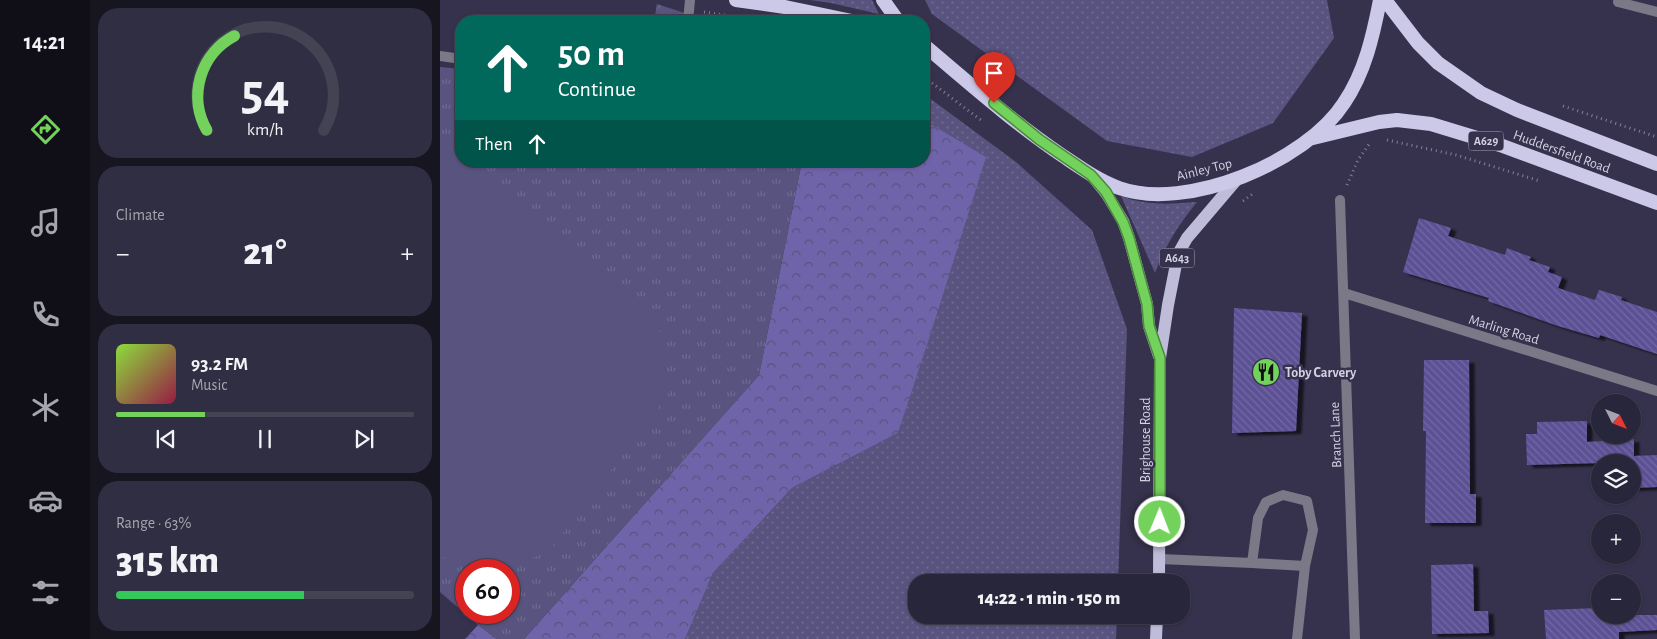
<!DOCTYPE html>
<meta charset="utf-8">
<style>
:root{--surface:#28263a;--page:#302e42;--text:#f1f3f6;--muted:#a5a5af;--line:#444354;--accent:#73d25c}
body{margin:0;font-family:"Alegreya Sans",sans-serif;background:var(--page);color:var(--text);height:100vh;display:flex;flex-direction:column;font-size:19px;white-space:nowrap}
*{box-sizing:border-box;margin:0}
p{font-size:16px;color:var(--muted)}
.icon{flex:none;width:28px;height:28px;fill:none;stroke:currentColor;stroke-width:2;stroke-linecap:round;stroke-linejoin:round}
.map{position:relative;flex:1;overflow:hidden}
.panel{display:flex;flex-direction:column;gap:8px;padding:8px;background:#161520;width:350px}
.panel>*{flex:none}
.top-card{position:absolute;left:15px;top:15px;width:475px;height:152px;border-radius:20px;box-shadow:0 1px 4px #0004,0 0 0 1px var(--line);background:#00695c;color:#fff;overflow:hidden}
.needle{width:32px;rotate:132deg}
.buttons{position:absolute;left:1151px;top:394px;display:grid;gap:10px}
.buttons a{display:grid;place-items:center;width:50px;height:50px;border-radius:50%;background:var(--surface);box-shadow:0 1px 4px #0004,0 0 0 1px var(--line);font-size:25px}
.speed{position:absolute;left:15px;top:559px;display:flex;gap:10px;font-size:25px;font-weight:700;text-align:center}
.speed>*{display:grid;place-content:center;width:65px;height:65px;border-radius:50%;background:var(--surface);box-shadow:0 1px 4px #0004,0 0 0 1px var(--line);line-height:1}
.speed .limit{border:8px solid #d22;background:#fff;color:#111}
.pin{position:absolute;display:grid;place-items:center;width:42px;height:42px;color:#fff;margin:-51px -21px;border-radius:50% 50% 50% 0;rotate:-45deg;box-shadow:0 0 5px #0007}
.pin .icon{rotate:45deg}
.me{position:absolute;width:55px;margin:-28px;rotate:1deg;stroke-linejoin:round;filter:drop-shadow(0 0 4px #0008)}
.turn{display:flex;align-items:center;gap:18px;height:105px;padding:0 20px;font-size:22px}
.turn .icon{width:65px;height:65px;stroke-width:2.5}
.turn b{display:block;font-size:35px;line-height:42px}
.then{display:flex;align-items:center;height:48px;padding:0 20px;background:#0003;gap:10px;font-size:19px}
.big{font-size:38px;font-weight:800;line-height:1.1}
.panel .tile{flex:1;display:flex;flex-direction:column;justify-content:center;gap:8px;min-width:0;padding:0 18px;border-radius:20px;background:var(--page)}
.panel .dial{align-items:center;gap:0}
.dial svg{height:130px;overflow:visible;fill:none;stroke:var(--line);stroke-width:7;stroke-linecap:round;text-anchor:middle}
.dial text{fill:var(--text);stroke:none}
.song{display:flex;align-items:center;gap:15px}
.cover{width:60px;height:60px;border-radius:8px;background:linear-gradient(135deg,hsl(90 70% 55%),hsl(340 70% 35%))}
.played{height:5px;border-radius:2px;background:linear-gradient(90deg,var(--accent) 30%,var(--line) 30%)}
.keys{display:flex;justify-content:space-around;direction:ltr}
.heat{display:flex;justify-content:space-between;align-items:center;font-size:28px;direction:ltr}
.charge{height:8px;border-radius:4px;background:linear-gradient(90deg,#34c759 63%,var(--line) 0)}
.trip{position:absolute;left:468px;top:574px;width:282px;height:50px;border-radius:20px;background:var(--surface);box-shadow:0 1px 4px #0004,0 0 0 1px var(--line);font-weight:800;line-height:50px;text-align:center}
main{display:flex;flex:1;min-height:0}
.dock{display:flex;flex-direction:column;width:90px;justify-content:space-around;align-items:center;background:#100f17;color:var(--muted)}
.dock .icon{width:35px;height:35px}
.dock .current{color:var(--accent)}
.dock b{font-size:22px;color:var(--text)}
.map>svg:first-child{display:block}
.grass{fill:url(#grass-dots)}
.forest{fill:url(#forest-crowns)}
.park{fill:url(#park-tufts);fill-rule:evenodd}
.pitch{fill:#59537f}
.building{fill:url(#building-back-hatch);filter:url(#shadow)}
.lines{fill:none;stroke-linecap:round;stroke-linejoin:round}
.path{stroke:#848197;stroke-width:3;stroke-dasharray:1 4;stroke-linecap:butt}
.service{stroke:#7b7987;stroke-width:10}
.minor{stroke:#7b7987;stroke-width:10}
.primary{stroke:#bebcd8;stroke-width:12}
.trunk{stroke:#ccc9e8;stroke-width:14}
.route-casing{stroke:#4b883c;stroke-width:12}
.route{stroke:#73d25c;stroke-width:9}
.labels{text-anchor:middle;stroke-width:5;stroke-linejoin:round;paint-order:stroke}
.shield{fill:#36324d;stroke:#a4a2b6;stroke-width:1}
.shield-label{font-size:12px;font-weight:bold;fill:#d3d2e3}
.street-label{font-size:14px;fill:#d3d2e3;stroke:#36324d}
.poi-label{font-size:14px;font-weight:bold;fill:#d3d2e3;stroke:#36324d;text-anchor:start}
</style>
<main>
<nav class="dock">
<b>14:21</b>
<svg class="icon current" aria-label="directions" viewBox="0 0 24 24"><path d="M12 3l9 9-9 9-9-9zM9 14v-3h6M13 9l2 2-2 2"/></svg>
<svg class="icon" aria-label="music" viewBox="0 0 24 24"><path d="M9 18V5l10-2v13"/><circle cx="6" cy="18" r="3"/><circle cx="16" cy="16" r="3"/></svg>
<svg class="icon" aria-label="phone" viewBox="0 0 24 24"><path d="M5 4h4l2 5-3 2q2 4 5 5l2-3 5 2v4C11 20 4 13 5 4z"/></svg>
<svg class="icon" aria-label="climate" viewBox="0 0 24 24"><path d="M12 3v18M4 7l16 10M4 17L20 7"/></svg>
<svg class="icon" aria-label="car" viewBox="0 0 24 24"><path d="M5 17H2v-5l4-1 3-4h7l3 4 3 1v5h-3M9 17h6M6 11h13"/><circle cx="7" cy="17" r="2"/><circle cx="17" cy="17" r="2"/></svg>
<svg class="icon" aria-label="filters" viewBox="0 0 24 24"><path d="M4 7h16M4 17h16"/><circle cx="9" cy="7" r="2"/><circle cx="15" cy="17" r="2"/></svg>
</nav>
<section class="panel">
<div class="tile dial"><svg viewBox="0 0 100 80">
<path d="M14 69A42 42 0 1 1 86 69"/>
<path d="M14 69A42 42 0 0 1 31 11" stroke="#73d25c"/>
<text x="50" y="56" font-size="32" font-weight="700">54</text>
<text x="50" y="72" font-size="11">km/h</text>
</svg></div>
<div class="tile"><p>Climate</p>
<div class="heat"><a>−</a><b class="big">21°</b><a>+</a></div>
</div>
<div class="tile">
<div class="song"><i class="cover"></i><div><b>93.2 FM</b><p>Music</p></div></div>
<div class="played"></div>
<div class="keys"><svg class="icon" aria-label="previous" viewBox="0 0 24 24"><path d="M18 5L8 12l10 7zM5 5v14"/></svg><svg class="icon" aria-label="pause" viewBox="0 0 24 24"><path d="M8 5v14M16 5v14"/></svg><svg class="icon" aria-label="next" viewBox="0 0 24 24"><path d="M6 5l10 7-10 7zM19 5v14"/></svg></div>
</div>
<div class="tile"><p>Range · 63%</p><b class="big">315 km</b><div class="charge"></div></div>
</section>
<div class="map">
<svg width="1217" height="639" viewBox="0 0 1217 639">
<defs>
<pattern id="grass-dots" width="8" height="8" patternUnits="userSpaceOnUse" patternTransform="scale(1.25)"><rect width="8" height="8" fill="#59537f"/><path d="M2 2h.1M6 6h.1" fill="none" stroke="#706b91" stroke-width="1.8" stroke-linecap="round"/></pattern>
<pattern id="forest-crowns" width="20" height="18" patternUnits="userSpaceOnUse" patternTransform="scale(1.25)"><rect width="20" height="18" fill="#6f64a9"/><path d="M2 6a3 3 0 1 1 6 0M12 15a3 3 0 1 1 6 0" fill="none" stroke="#59537c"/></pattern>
<pattern id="park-tufts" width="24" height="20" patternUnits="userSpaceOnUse" patternTransform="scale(1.25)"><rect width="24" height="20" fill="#59537f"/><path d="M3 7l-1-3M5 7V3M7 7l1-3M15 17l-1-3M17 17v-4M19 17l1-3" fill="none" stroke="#706b91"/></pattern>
<pattern id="building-back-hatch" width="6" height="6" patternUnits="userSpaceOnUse" patternTransform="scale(1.25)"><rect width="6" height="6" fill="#5d5195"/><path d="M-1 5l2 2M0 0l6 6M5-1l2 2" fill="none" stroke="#7369a4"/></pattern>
<filter id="shadow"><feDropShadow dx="5.5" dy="3" stdDeviation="1" flood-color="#0009"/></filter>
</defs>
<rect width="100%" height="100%" fill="#36324d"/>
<!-- grass -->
<path class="grass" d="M370 0H432L439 14 391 3Z
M485 0H887L894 38 833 123 752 157 667 141 492 14Z
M484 94 576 162 652 230 687 329 678 582H476V615H677L676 639H245L273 573 352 488 458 433 545 157 484 120Z
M681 196C707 206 730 204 757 202 739 224 725 246 715 273Z"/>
<!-- forest -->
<path class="forest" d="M484 120 546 157 493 326 458 433 352 488 273 573 245 639H84L319 375 362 161H484Z
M38 625 57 639H25Z"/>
<!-- park -->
<path class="park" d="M217 4 269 21H214Z
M0 67 21 69V161H362L319 375 84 639H57L38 625 0 592ZM26 570H69V612H26Z"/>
<!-- pitch -->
<path class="pitch" d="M0 148 21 157V161H31L218 319 228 395 110 550 65 570H31L0 556Z"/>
<!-- building -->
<path class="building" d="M979 218 1011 228 1008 236 1065 255 1067 248 1091 257 1089 260 1110 267 1108 272 1122 277 1118 288 1155 300 1159 290 1182 297 1181 300 1217 312V354L1160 335 1159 338 1118 326 1048 301 1049 298 963 272Z
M794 308 862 313 856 431 792 433Z
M984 360H1029L1030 494H1036V523H985L986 431H983Z
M1147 421V442L1194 439V456L1217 455V487L1192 488V462H1160L1159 479V463L1087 465 1086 434H1097V422Z
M1033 564 1034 611H1048L1049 633 992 634 991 565Z
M1160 608V615H1217V630L1179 632V639H1106L1104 610Z"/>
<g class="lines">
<!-- path -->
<path class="path" d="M264 12 285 15
M484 77 541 120
M1123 106 1217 137
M947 140 1016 155 1100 181
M907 185 918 160 930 143
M803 201 814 193"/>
<!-- service -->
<path class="service" d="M1179 0 1178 2 1217 12
M248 21 250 0
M0 56 21 59
M720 559 812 563 818 518 826 502 843 495 867 501 873 530 865 566 857 639
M812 563 865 566"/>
<!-- minor -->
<path class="minor" d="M900 200 915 639
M904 293 1217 391"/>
<!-- primary -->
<path class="primary" d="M652 176 666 193 683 221 689 238 707 304 709 326 719 356
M719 582 720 358 728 305 738 254 747 238 798 178
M716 639 717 615"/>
<!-- trunk -->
<path class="trunk" d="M296 0 345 7 412 21
M443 0 458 21
M945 0 978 43 998 63 1041 93 1077 110 1217 164
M484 45C529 83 574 123 623 156 641 168 659 181 679 188 746 212 866 162 904 103 925 72 933 36 940 0
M873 138 939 122 957 120 991 124 1060 145 1217 203"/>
</g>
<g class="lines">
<!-- route casing -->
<g class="route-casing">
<path id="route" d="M554 103 600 140 651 175 666 192 683 222 689 238 707 304 709 326 720 358V522"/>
</g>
<!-- route -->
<use href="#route" class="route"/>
</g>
<!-- icons -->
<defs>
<g id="restaurant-disc" transform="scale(1.4375)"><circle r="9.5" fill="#73d25c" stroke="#36324d"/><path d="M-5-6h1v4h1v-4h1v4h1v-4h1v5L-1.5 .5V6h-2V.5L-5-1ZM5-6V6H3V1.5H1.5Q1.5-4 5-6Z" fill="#111"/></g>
</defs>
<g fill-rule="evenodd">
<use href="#restaurant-disc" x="826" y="372"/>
</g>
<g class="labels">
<!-- shield labels -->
<g class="shield">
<rect x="1028.5" y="131.5" width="35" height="19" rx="4"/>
<rect x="719.5" y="248.5" width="35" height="19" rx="4"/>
</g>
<g class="shield-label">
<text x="1046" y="145">A629</text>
<text x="737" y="262">A643</text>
</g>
<!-- street labels -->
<g class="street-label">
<text transform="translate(1122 151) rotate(20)" y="5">Huddersfield Road</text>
<text transform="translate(764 169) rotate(-14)" y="5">Ainley Top</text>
<text transform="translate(1064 329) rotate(17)" y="5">Marling Road</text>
<text transform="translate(895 435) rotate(-92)" y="5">Branch Lane</text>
<text transform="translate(705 440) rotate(-90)" y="5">Brighouse Road</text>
</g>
<!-- poi labels -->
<g class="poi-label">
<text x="845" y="377">Toby Carvery</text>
</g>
</g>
</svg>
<div class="buttons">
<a><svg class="needle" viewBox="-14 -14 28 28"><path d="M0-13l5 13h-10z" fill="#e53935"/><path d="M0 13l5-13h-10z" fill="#a5a5af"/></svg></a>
<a><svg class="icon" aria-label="layers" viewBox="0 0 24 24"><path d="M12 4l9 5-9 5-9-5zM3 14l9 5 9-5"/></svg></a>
<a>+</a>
<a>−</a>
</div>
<div class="speed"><div class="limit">60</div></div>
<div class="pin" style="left:554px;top:103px;background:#d93025"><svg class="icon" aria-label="arrive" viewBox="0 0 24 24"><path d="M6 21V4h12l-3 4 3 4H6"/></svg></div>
<svg class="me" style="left:720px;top:522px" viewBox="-20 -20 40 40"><circle r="17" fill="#73d25c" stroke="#fff" stroke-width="3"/><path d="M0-11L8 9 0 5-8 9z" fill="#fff"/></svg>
<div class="trip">14:22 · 1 min · 150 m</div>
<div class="top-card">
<div class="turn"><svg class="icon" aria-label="ahead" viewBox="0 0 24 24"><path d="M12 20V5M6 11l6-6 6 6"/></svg><div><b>50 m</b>Continue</div></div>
<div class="then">Then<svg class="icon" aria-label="ahead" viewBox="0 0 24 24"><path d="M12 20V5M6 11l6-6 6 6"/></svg></div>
</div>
</div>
</main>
